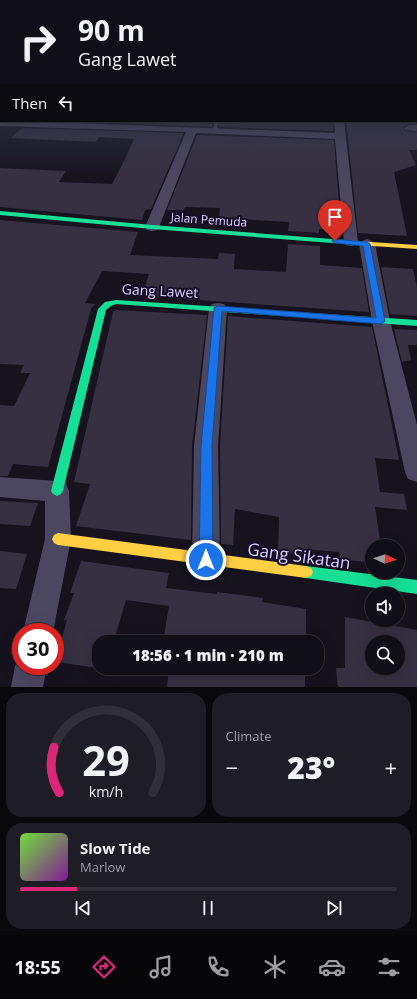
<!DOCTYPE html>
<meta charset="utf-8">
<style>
:root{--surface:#100e17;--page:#1e1c24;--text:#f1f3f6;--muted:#9c9ca1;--line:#302e36;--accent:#db2777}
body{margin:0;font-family:"Open Sans",sans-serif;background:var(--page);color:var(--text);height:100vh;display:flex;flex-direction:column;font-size:15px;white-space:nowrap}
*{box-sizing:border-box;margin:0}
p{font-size:13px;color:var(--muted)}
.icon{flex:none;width:22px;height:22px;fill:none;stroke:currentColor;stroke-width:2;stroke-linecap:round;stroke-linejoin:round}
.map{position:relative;height:687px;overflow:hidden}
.panel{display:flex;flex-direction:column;gap:6px;padding:6px;background:#09080d;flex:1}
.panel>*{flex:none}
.banner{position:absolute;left:0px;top:0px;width:417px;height:122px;box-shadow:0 4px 16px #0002,0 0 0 1px var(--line);background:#100e17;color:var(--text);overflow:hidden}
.needle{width:26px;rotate:94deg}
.controls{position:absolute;left:365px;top:539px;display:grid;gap:8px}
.controls a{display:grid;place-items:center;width:40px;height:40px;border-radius:50%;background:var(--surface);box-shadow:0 4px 16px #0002,0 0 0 1px var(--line);font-size:20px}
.speed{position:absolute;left:12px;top:623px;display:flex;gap:8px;font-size:20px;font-weight:700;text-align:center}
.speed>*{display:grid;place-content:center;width:52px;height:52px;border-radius:50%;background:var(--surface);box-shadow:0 4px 16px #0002,0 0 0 1px var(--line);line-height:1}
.speed .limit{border:6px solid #d22;background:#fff;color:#111}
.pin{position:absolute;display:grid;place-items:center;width:34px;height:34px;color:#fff;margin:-41px -17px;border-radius:50% 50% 50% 0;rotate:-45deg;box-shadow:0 0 4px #0007}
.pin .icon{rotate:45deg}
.me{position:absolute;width:44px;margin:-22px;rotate:0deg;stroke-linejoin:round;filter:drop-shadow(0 0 3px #0008)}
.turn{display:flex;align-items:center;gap:14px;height:84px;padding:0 12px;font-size:18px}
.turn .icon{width:52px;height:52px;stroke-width:2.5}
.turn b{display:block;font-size:28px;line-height:34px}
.then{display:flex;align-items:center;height:38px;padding:0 12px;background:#0003;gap:8px;font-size:15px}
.big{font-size:30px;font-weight:800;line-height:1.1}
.panel .tile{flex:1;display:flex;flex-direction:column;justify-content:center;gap:6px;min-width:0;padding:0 14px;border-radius:16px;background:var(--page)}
.panel .dial{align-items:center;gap:0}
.dial svg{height:104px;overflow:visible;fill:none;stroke:var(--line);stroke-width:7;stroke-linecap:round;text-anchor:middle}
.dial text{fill:var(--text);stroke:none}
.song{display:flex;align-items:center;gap:12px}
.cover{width:48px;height:48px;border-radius:6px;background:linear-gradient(135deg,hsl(100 70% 55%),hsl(290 70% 35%))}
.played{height:4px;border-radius:2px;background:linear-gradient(90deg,var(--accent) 15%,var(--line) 15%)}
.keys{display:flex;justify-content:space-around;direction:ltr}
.heat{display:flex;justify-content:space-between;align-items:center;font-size:22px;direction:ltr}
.panel .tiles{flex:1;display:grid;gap:6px;grid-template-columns:1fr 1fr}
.tile:last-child{grid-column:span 2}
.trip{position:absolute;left:92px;top:635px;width:232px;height:40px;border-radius:16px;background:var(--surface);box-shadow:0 4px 16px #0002,0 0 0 1px var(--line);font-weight:800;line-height:40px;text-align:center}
.tab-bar{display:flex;height:64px;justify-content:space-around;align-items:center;background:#060609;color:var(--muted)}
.tab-bar .icon{width:28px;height:28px}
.tab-bar .active{color:var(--accent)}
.tab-bar b{font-size:18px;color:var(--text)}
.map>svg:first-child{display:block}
.building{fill:#363042;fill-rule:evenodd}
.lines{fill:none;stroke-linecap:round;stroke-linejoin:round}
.lane{fill:#4c4760;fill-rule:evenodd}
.street{fill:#4c4760;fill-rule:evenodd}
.fast{fill:#16e098;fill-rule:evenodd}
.slow{fill:#ffcf43;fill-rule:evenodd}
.route{fill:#1a73e8;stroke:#114b97}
.labels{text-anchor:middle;stroke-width:4;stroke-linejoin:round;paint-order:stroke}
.far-street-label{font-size:12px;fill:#dcd1ff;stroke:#140d25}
.street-label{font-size:14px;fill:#dcd1ff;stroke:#140d25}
.near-street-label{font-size:17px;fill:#dcd1ff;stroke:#140d25}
</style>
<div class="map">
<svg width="417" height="687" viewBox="0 0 417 687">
<rect width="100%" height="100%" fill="#16131f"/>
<!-- building -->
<path class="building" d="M64 121 177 122 213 121 212 127Z
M220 121H333V131L219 127Z
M346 121H417V124H408L403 128 405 131 417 132V150H409L416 165 394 172 407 236 358 233Z
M22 128 184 133 151 209 145 210 142 220 0 207V168L66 171 59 182 112 184 124 161 134 139 99 137 96 142 11 138Z
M197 135 334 140 341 230 319 229V233L288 231 289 222 219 218 220 208 185 207 184 210H167Z
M0 220 138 232 130 255 218 259 219 253 235 254 234 269 286 272 288 244 320 246V265L362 268 369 312 142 296 149 274 102 271 85 303 95 304 91 309 48 467 13 464 8 476H0V405L14 406 30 373H20L24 365 0 364Z
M381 267 413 269 417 287V316L390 314Z
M116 310 207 315 192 446 191 540 76 526 90 484 74 482 113 312Z
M228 316 372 327 399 460 375 458 380 492 404 494 407 510 375 507 381 546H372V563L340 559 339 552 302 549V555L278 552 279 517 235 509 233 545 221 544 220 446Z
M394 329 417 330V345H408L411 360 402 362Z
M0 501 38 503 30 526 0 524Z
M0 551 27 554 16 589 0 588Z
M81 561 169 573 166 588 217 594V592L263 598 262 602 306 609V642H163L169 606 126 600 115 637H121L120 642H99V668L55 662 67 620H64L74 593H70Z
M345 617 417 630V687H338L336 668H345ZM372 642H398V668H372Z
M169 668H222L271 676 272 668H305V687H167Z"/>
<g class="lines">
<!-- lane -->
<path class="lane" d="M215 121H219L217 130 215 131 213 130Z"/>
<!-- street -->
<path class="street" d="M0 82H1V88H0Z
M416 88H417V94H416Z
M0 120 335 133 334 121H344L358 242 356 245 351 246 346 245 344 242 335 139 196 133 159 227 157 230 152 231 147 230 145 227 186 132 0 126Z
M409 125H417V131L405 130 404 128Z
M367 239 372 241 375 244 390 321 417 425V482L408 479 405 472 372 321 359 244 362 241Z
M218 303 224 304 227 308 218 446 220 560 216 569 206 573 196 569 192 560 194 446 209 308 212 304Z
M0 477 57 481 66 484 69 491 71 539 53 632H23L45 539V501L0 497Z
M21 654V666H47L43 687H11L15 666Z"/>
<!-- fast -->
<path class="fast" d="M0 211 152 225 358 241 362 243 358 245 152 229 0 215Z
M116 300 417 320V326L116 304 111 306 106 310 63 491 61 494 57 496 53 494 51 491 98 309 105 302Z
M306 566 417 580V594L306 578 301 576 299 572 301 568Z"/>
<!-- slow -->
<path class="slow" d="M355 241 417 245V249L358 245 354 243Z
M58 533 306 566 311 568 313 572 311 576 306 578 58 545 54 543 52 539 54 535Z"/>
</g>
<!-- sky -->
<linearGradient id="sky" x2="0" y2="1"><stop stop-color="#0c0a11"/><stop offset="0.46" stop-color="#36394d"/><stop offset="1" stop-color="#36394d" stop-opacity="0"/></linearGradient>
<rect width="417" height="178" fill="url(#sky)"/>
<!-- route -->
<path class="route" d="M333 239 367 242 370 244 385 321 381 324 222 311 212 446 213 560 211 564 206 566 201 564 199 560 201 446 214 308 218 306 376 318 363 246 335 243 332 241Z"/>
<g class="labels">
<!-- far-street labels -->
<g class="far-street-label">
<text transform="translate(209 220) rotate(4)" y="4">Jalan Pemuda</text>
</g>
<!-- street labels -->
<g class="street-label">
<text transform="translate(160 291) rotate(3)" y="5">Gang Lawet</text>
</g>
<!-- near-street labels -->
<g class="near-street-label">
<text transform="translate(299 556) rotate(8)" y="6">Gang Sikatan</text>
</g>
</g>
</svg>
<div class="controls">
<a><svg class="needle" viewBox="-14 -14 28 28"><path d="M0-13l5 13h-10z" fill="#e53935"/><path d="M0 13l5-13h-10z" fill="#9c9ca1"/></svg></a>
<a><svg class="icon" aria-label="sound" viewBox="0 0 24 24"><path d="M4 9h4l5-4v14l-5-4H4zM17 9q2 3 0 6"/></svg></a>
<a><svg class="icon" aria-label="search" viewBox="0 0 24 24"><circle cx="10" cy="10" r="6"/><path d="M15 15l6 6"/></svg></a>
</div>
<div class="speed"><div class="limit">30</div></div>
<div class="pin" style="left:335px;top:241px;background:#d93025"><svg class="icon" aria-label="arrive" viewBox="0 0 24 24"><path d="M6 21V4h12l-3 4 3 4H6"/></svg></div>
<svg class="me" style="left:206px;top:560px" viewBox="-20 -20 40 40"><circle r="17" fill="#1a73e8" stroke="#fff" stroke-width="3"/><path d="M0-11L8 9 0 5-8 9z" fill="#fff"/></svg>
<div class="trip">18:56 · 1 min · 210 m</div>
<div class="banner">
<div class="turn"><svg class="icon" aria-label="right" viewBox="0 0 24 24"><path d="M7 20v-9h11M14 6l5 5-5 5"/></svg><div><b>90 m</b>Gang Lawet</div></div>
<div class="then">Then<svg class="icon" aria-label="left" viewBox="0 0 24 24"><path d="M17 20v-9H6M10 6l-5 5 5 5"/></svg></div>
</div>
</div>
<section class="panel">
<div class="tiles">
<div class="tile dial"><svg viewBox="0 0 100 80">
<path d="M14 69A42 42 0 1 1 86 69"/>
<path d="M14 69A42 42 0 0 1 10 34" stroke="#db2777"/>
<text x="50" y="56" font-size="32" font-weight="700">29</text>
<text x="50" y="72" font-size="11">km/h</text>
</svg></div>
<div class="tile"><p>Climate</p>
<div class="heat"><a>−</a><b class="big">23°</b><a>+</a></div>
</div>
<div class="tile">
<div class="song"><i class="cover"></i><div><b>Slow Tide</b><p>Marlow</p></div></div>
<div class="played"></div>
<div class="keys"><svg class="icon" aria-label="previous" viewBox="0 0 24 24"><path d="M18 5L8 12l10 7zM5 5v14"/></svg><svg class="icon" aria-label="pause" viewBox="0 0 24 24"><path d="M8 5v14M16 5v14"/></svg><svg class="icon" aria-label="next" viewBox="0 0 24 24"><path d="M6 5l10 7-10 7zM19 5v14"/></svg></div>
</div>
</div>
</section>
<nav class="tab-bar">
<b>18:55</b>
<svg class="icon active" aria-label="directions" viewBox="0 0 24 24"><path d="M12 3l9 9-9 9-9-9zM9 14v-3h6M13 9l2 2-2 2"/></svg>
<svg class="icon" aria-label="music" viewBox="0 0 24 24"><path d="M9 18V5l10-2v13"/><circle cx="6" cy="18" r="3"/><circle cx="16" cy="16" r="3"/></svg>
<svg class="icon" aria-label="phone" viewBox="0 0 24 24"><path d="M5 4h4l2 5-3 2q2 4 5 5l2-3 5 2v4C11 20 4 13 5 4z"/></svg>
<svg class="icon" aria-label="climate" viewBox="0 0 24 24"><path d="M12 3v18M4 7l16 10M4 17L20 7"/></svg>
<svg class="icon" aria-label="car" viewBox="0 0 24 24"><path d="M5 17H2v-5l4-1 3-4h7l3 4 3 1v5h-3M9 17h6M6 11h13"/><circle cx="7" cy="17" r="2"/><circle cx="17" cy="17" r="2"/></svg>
<svg class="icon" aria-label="filters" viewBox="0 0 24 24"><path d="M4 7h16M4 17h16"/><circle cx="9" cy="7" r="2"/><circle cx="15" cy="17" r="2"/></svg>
</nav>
